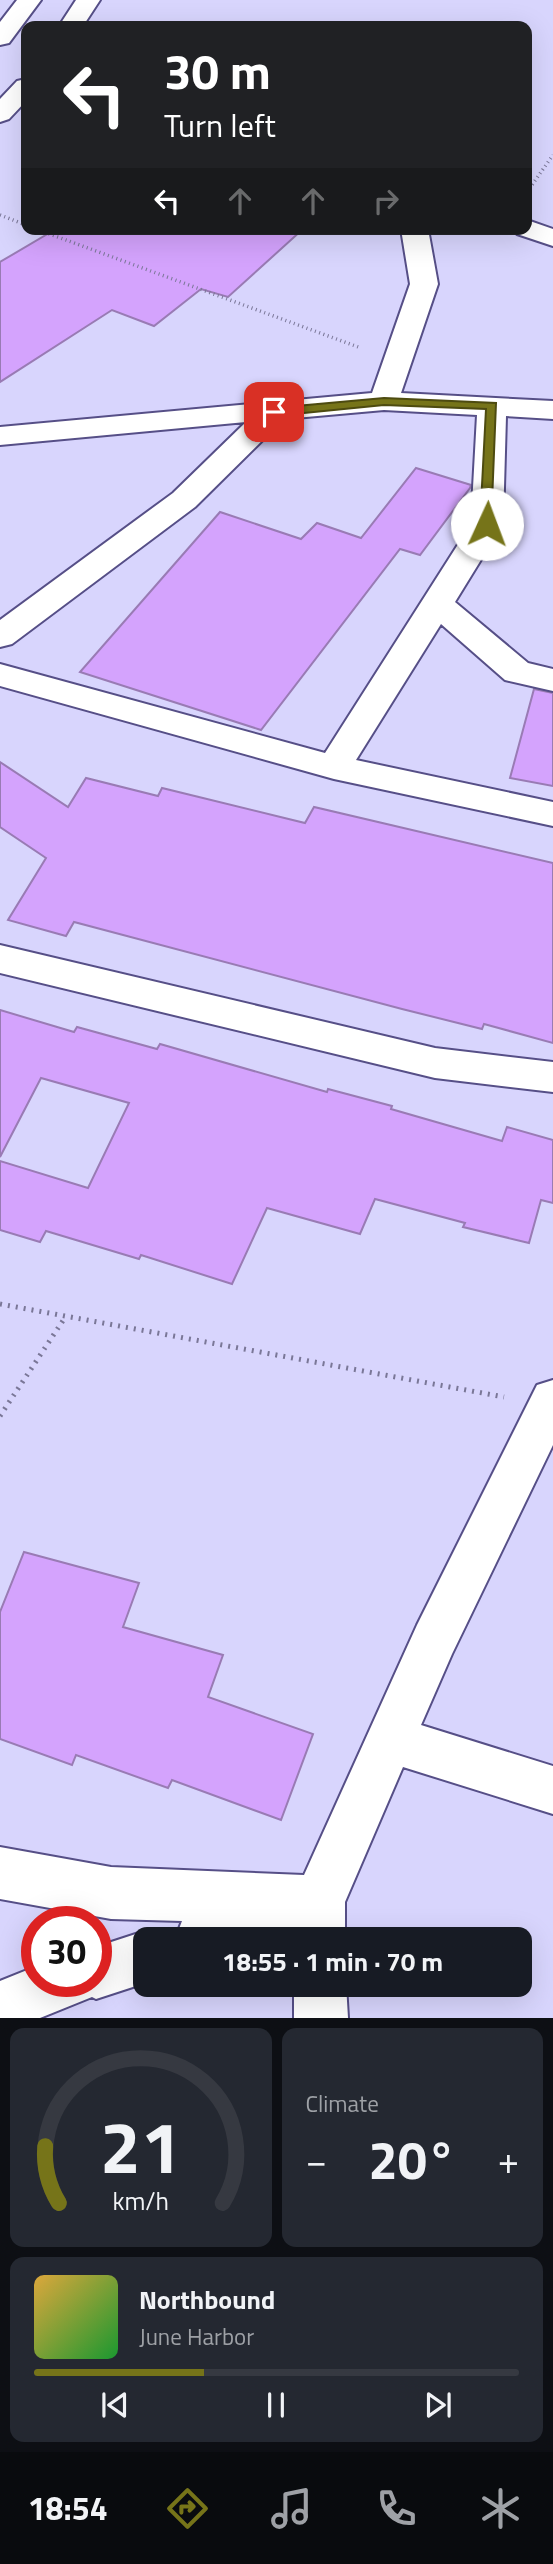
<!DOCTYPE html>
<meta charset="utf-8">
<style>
:root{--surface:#171b24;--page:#242831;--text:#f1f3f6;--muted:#9ea1a6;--line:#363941;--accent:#767419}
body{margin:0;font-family:"Titillium Web",sans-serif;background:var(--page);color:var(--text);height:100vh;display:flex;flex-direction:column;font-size:26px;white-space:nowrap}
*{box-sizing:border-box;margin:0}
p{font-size:23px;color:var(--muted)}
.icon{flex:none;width:38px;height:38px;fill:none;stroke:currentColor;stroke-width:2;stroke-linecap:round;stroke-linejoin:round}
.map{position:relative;height:2018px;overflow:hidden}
.panel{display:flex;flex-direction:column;gap:10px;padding:10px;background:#0d0f14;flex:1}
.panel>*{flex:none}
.banner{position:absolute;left:21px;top:21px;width:511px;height:214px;border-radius:14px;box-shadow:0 7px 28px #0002;background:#202124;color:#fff;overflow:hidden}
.speed{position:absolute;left:21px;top:1906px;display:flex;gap:14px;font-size:35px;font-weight:700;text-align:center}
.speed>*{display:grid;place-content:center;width:91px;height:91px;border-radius:50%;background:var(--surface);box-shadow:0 7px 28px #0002;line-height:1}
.speed .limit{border:10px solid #d22;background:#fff;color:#111}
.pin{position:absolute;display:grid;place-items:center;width:60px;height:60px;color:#fff;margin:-30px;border-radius:14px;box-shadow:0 4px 10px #0006}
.me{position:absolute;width:77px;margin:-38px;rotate:2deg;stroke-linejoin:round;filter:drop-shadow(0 0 5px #0008)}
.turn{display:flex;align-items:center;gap:24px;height:147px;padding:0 28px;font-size:32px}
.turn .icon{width:91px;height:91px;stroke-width:2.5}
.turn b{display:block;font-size:49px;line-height:60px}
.lanes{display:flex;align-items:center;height:66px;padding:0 28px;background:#0003;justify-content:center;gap:35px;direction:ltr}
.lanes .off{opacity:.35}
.big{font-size:52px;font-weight:700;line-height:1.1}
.panel .card{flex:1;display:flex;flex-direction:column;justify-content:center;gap:10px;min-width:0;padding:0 24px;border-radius:14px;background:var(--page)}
.panel .dial{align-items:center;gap:0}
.dial svg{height:182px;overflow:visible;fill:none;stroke:var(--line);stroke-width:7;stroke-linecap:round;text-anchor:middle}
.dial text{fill:var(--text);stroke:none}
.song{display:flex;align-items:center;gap:21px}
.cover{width:84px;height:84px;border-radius:10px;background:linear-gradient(135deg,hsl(40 70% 55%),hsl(130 70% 35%))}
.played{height:7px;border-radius:4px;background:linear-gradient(90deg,var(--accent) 35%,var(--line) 35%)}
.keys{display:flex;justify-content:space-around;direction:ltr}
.heat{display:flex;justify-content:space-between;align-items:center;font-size:38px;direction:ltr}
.panel .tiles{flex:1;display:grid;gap:10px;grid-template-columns:1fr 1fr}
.card:last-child{grid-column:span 2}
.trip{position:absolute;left:133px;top:1927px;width:399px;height:70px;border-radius:14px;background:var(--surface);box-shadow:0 7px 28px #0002;font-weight:700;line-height:70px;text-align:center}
.tabs{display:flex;height:112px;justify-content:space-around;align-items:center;background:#090b0e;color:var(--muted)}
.tabs .icon{width:49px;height:49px}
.tabs .selected{color:var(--accent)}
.tabs b{font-size:32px;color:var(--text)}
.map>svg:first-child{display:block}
.building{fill:#d4a3fd;stroke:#997bb4;stroke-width:2}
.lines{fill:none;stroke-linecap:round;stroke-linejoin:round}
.minor-casing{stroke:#564f87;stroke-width:4}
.highway-casing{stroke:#564f87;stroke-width:4}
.path-far1{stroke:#7a7797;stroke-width:3.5;stroke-dasharray:1 3.5;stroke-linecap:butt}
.path{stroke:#7a7797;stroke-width:5;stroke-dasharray:2 6;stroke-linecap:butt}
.minor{fill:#fff;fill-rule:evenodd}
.highway{fill:#fff;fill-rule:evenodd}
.route{fill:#767419;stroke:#4d4b10;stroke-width:2}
</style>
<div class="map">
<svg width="553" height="2018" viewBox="0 0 553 2018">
<rect width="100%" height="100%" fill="#d8d5fd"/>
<!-- building -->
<path class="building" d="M56 229H303L228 297 201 289 154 326 112 310 0 382V262Z
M416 468 471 485 470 488 420 555 400 549 261 730 80 672 220 512 301 539 317 523 361 538Z
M534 689 553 693V786L510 778Z
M0 762 68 807 86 778 158 796 162 788 305 823 314 807 553 863V1043L484 1024 482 1029 402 1009 74 922 66 936 8 920 46 858 0 827Z
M0 1010 74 1032 77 1027 157 1049 160 1044 327 1092 328 1089 392 1106 391 1109 502 1141 507 1127 553 1140V1203L541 1200 529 1243 463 1227 465 1223 375 1199 360 1234 267 1208 232 1284 141 1255 139 1259 46 1231 40 1242 0 1230V1161L88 1188 129 1103 41 1078 0 1157Z
M24 1552 139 1583 123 1627 223 1655 208 1697 313 1734 281 1820 172 1780 168 1788 76 1755 72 1765 0 1739V1612Z"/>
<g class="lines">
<!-- minor casing -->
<g class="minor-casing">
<path id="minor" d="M527 220 553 229V246L517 234 514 229H527Z
M401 229H428L438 284 401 393 553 401V419L506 416 503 524 455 602 528 663 553 669V691L505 680 441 624 356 760 553 802V826L334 779 0 686V664L325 753 471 524 477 415 384 410 284 419 195 507 12 644 0 647V620L173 493 246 422 0 445V427L372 393 410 284Z
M0 945 435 1048 553 1062V1092L435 1078 0 973Z
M553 1380V1445L452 1654 421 1725 553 1766V1814L403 1767 345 1902V1939H293V1935L280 1939H175L182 1921 111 1919 0 1899V1847L111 1867 304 1875 417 1625 537 1385Z
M145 1931 164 1939H145V1983L96 1999 92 1997 40 2018H0V1981L37 1966V1981H96V1947Z
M294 1984H346L348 2018H294Z"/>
</g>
<!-- highway casing -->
<g class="highway-casing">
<path id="highway" d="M17 0H41L9 43 0 45V22Z
M76 0H100L83 26H59Z
M26 79V101L9 119 0 122V99L17 81Z"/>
</g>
<!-- path-far1 -->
<path class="path-far1" d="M527 192 553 155
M0 215 26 225
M36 229 361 348"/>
<!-- path -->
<path class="path" d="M0 1304 504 1397
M0 1416 66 1316"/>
<!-- minor -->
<use href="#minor" class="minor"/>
<!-- highway -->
<use href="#highway" class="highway"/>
</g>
<!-- route -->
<path class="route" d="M384 398 496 403 491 527H482L480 524 486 409 384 405 274 416 268 412 274 408Z"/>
</svg>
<div class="speed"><div class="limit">30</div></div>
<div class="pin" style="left:274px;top:412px;background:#d93025"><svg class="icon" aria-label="arrive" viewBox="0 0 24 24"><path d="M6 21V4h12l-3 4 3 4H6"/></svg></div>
<svg class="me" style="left:487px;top:524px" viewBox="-20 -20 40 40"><circle r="19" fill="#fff"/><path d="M0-13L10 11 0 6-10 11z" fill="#767419"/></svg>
<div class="trip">18:55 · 1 min · 70 m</div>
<div class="banner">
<div class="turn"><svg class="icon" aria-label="left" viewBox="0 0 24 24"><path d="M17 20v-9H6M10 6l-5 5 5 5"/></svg><div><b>30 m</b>Turn left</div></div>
<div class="lanes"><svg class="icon" aria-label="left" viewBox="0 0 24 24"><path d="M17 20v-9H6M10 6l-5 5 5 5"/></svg><svg class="icon off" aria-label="ahead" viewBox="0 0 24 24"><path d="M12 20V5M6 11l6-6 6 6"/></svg><svg class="icon off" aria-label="ahead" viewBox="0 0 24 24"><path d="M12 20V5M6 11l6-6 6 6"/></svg><svg class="icon off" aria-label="right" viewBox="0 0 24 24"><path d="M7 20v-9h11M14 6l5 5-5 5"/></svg></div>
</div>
</div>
<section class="panel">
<div class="tiles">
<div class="card dial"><svg viewBox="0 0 100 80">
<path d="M14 69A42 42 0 1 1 86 69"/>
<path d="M14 69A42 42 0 0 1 8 44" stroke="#767419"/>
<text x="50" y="56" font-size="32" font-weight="700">21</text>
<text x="50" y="72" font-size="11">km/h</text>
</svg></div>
<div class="card"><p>Climate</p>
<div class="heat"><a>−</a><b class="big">20°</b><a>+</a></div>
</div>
<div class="card">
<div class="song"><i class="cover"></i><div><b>Northbound</b><p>June Harbor</p></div></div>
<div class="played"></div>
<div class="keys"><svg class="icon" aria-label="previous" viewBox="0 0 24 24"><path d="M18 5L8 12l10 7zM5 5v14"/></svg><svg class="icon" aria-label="pause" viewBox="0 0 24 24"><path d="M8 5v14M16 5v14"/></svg><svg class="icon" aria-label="next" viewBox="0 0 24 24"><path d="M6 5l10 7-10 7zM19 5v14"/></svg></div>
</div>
</div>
</section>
<nav class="tabs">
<b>18:54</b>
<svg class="icon selected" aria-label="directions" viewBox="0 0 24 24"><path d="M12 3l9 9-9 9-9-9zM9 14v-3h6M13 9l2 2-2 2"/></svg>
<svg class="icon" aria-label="music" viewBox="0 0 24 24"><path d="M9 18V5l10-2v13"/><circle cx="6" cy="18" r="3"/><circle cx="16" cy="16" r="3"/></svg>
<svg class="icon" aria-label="phone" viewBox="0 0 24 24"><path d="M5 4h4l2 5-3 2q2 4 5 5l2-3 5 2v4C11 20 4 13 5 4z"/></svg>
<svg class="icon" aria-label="climate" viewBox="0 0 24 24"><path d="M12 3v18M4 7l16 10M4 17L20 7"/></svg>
</nav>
